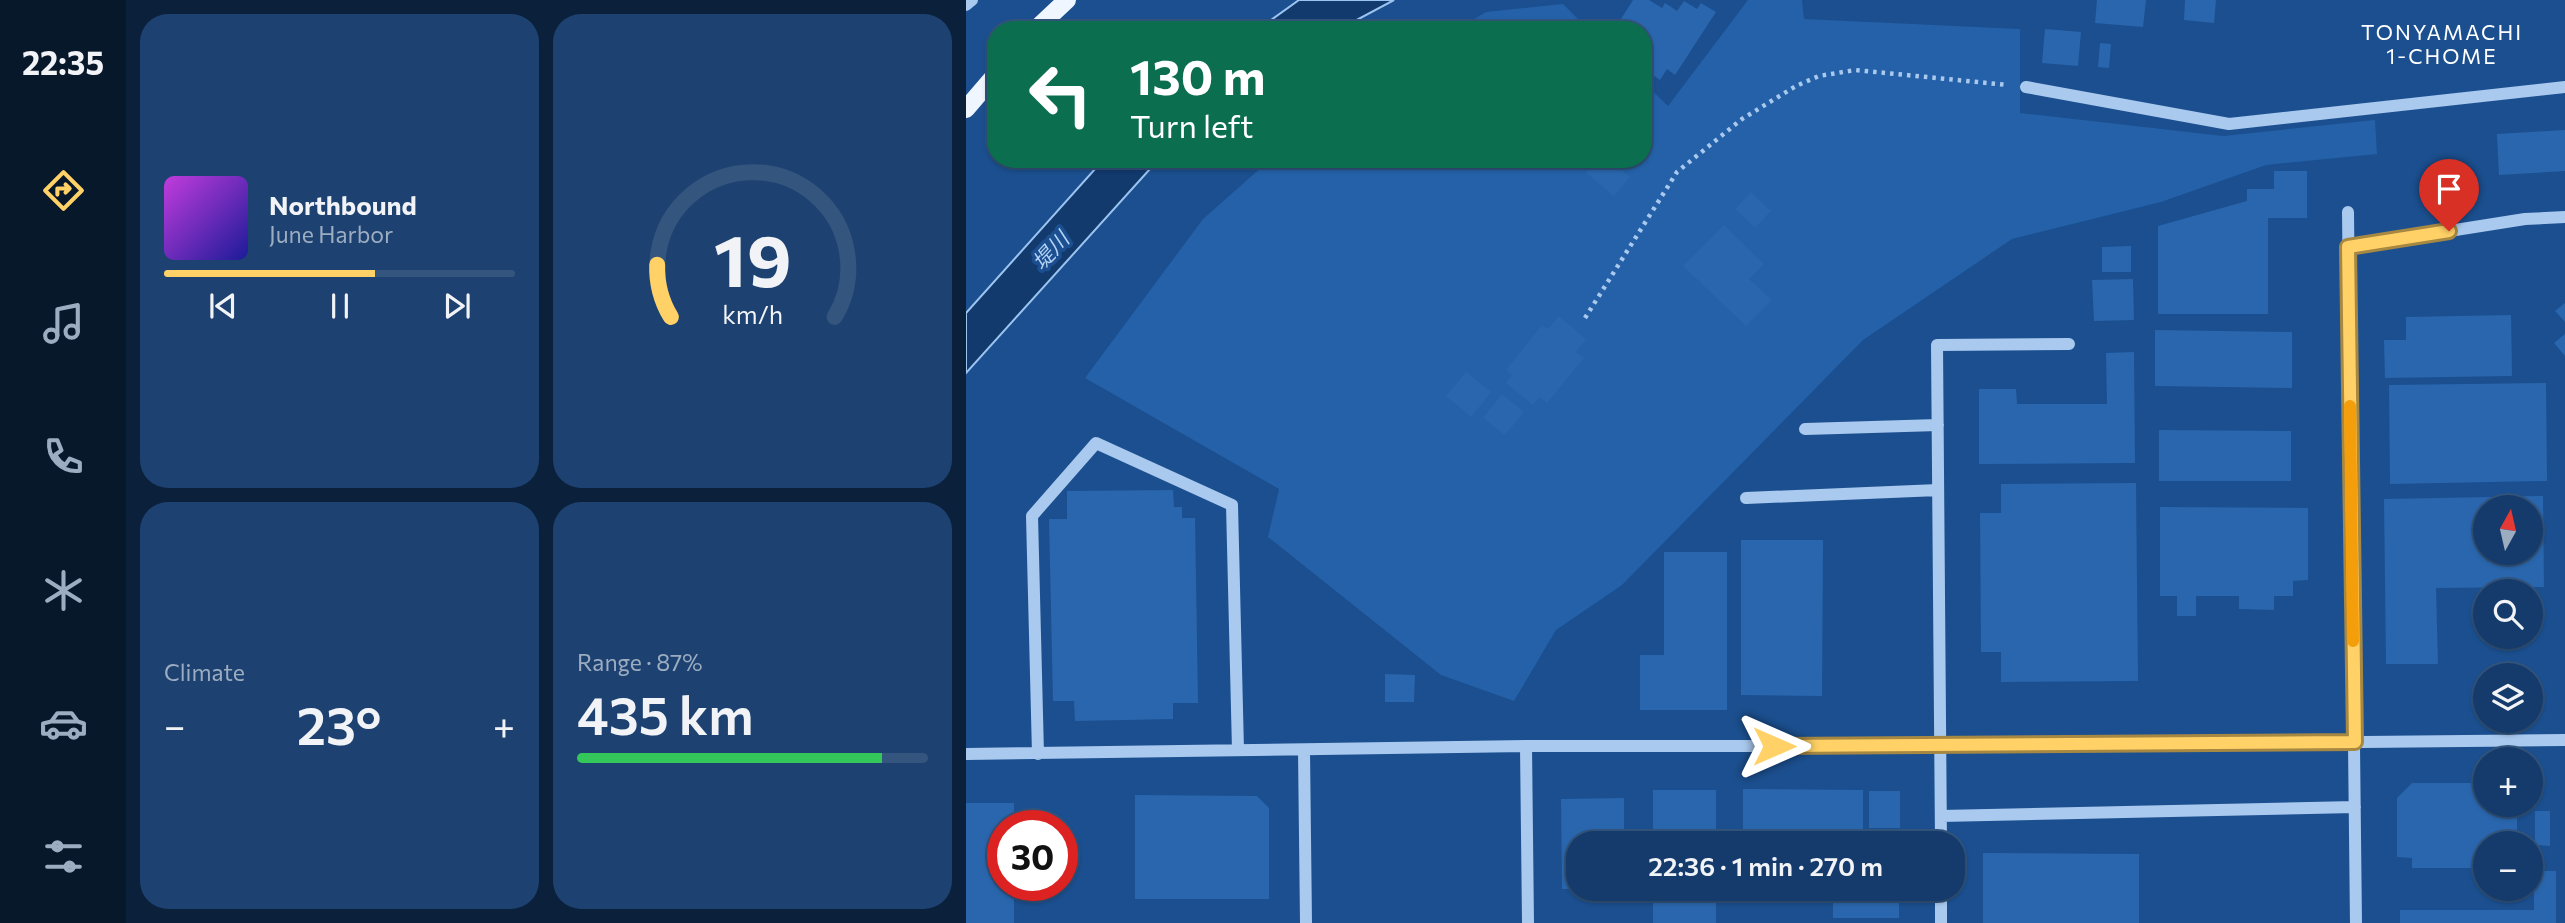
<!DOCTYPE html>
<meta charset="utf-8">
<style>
:root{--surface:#143b6b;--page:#1d4271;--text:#f1f3f6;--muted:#9dadc1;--line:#33557e;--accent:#ffd166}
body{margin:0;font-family:Commissioner,"Noto Sans JP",sans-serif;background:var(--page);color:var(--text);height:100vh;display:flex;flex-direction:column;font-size:26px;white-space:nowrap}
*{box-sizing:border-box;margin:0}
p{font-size:23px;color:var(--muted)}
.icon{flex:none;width:38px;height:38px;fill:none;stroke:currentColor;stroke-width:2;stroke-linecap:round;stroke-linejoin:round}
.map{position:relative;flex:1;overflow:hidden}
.sheet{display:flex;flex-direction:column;gap:14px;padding:14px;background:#0b203b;width:840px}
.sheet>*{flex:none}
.guide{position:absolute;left:21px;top:21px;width:665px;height:147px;border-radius:28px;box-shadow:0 2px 5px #0004,0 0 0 2px var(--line);background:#0b6e4f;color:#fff;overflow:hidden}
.needle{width:46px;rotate:8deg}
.tools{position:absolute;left:1507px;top:495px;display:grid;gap:14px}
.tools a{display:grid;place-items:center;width:70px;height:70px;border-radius:50%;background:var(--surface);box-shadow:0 2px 5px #0004,0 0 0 2px var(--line);font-size:35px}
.speed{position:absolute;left:21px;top:810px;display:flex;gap:14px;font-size:35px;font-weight:700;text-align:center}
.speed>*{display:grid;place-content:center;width:91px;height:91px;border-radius:50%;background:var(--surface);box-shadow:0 2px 5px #0004,0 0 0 2px var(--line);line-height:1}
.speed .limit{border:10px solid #d22;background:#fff;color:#111}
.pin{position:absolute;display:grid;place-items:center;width:60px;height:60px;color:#fff;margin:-72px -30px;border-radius:50% 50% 50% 0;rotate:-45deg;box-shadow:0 0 7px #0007}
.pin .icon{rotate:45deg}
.me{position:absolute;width:77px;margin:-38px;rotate:90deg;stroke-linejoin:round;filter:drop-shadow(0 0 5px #0008)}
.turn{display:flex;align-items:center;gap:24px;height:147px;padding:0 28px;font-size:32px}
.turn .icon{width:91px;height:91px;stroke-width:2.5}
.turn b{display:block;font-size:49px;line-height:60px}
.big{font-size:52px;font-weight:600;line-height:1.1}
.sheet .card{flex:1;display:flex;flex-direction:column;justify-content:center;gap:10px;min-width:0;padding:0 24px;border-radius:28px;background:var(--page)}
.sheet .dial{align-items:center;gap:0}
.dial svg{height:182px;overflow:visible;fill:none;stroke:var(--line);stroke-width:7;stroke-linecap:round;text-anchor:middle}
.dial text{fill:var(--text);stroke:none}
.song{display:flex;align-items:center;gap:21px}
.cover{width:84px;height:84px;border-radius:10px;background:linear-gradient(135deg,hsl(290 70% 55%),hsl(240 70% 35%))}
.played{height:7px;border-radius:4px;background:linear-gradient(90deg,var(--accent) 60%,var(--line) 60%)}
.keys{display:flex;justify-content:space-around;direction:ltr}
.heat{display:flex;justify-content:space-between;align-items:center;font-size:38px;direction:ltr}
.charge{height:10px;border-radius:5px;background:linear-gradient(90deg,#34c759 87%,var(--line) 0)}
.sheet .tiles{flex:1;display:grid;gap:14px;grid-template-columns:repeat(2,1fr)}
.trip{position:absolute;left:600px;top:831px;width:399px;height:70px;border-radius:28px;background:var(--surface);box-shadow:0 2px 5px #0004,0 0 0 2px var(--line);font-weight:600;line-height:70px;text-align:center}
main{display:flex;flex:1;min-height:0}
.dock{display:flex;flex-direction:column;width:126px;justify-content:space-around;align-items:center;background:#08182b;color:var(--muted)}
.dock .icon{width:49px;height:49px}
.dock .selected{color:var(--accent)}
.dock b{font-size:32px;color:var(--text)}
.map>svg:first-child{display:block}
.green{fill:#2461a8}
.water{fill:#123a6d;stroke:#9cc4f0;stroke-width:2}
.building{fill:#2a66ad;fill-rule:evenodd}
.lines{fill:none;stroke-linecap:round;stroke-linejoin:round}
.path{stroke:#a9c9ee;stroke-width:4.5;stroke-dasharray:3.5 5;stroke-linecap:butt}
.minor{stroke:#a9c9ee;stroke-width:12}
.major{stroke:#f0f6ff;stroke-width:18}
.route-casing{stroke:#a68842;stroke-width:18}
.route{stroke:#ffd166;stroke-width:12}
.slow{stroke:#f59e0b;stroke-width:12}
.labels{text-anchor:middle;stroke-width:7;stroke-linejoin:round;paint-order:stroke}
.neighbourhood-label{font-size:21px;letter-spacing:2px;fill:#fff;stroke:#1b4f8f}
.water-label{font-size:21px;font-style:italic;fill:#b5d3f5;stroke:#1b4f8f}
</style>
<main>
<nav class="dock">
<b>22:35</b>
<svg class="icon selected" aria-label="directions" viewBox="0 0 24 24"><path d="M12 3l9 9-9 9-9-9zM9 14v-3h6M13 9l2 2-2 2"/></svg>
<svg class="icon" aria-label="music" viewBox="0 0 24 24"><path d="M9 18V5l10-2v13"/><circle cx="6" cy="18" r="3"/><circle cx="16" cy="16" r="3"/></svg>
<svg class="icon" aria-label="phone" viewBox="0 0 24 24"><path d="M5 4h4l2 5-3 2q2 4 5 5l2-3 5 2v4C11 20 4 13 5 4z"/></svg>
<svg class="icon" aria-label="climate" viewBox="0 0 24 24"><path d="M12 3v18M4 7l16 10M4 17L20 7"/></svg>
<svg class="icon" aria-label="car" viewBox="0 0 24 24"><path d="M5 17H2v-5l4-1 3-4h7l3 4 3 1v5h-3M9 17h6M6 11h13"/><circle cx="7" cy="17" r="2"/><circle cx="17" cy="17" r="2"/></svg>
<svg class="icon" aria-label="filters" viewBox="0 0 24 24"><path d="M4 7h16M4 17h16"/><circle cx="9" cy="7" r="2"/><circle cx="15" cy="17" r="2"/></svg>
</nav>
<section class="sheet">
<div class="tiles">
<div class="card">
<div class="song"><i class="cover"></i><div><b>Northbound</b><p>June Harbor</p></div></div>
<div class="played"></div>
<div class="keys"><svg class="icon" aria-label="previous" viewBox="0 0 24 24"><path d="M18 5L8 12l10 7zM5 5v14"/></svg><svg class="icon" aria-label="pause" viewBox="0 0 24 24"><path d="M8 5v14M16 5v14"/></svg><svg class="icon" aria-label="next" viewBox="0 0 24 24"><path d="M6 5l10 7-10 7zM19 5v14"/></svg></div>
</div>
<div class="card dial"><svg viewBox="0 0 100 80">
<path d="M14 69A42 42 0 1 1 86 69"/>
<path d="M14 69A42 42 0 0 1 8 46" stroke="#ffd166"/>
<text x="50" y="56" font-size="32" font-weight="700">19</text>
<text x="50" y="72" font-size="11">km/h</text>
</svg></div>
<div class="card"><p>Climate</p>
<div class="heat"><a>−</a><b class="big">23°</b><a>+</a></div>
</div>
<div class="card"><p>Range · 87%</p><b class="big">435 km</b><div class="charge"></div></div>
</div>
</section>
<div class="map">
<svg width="1599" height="923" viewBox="0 0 1599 923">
<rect width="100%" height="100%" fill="#1b4f8f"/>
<!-- green -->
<path class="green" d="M782 0H836L838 19 1054 29V113L1257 136 1409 120 1411 154 1300 165 1195 202 1046 239 897 340 656 585 590 630 548 701 475 675 302 537 313 489 119 378 237 219 305 159H677V82L702 106Z
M597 4 623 30H490L520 12Z"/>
<!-- water -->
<path class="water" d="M333 0H428L372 30H291Z
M138 159H193L0 373V313Z"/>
<!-- building -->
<path class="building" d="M667 0H683L696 8 699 3 711 11 718 1 731 9 735 3 750 12 709 75 701 69 694 80 680 70 687 60 677 54V30H648Z
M1131 0H1180L1177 27 1129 23Z
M1219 0H1250L1248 23 1218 20Z
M1079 29 1115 32 1112 66 1076 63Z
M1134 43 1145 44 1143 68 1132 67Z
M1599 130V171L1533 175 1531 134Z
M629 159H642L664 177 648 196 619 172Z
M1308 171H1341V218H1302V314H1192V226L1281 201V189H1308Z
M785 192 805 211 789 228 769 209Z
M758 225 798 264 783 279 806 300 780 326 717 266Z
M1165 246V272H1136V247Z
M1167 279 1168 320 1128 321 1126 280Z
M1599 303V322L1589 311Z
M1545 315 1546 376 1419 378 1418 340H1440V317Z
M593 316 620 339 610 352 618 358 581 403 574 397 567 405 540 383 546 375 540 370 576 325 582 329Z
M1189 330 1326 332V388L1189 386Z
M1599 334V356L1588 343Z
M1168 352 1169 463 1013 464V389H1050L1051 404H1141L1140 353Z
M500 372 525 392 505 417 480 396Z
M1580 383 1581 481 1424 484 1423 385Z
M536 394 558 412 539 435 517 418Z
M1193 430 1325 431V481H1193Z
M1170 483 1172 681 1035 682V652H1015L1014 513H1035V484Z
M207 490 208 507H216V518H229L232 703H207V719L109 721 108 701H87L83 519H101V491Z
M1577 496 1578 587 1470 588 1472 664H1420L1418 499ZM1519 508H1564V553H1519Z
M1194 507 1342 508V580L1327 581V596H1308V610L1273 609V596H1230V616H1211V596H1194Z
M775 540H857L856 696 775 695Z
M698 552H761V710H674V655H698Z
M419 674 449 675 448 702H419Z
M1446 783H1519V805H1551V844H1519V868H1446V858L1431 857V798Z
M777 789 897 790V844H777Z
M687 790H750V844H687Z
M903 791H934V828H903Z
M169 795 291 796 303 808V899H169Z
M658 798V844H612V889H596L595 799Z
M0 803H48V826H37V886H48V923H0Z
M1569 811H1584V846L1569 845Z
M1017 853 1173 854V923H1017Z
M1568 871H1590V923H1434V910H1568Z
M687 889H750V923H687Z
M867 889H933V918H867Z"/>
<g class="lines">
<!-- path -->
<path class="path" d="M619 318 711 172 776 119 830 86 853 76 889 70 1042 85"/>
<!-- minor -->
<path class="minor" d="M0 5 6 0
M1060 87 1263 124 1599 87
M1382 212 1390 923
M1382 247 1559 219 1599 217
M839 429 972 425
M780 498 972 490
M560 746 562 923
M338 750 340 923
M0 754 560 746H974L1599 740
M72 754 66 516 130 443 266 505 272 750
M975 816 1389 807
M975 844 971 345 1103 344
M975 889V923"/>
<!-- major -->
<path class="major" d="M69 30 101 0
M0 109 30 74"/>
</g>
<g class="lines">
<!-- route casing -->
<g class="route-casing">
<path id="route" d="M808 746 1389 742 1382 247 1483 231"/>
</g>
<!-- route -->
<use href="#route" class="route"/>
<!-- slow -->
<path class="slow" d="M1384 406 1387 641"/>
</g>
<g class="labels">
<!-- neighbourhood labels -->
<g class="neighbourhood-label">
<text x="1476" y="40">TONYAMACHI<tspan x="1476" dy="24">1-CHOME</tspan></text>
</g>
<!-- water labels -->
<g class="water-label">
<text transform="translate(85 251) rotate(-47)" y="7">堤川</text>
</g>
</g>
</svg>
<div class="tools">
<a><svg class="needle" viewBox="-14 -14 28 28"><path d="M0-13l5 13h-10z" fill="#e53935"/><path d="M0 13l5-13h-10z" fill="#9dadc1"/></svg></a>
<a><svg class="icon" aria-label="search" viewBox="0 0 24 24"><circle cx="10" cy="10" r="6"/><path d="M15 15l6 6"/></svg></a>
<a><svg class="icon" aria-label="layers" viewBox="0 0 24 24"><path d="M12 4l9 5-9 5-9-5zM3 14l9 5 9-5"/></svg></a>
<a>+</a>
<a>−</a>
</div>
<div class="speed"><div class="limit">30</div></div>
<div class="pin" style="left:1483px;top:231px;background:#d93025"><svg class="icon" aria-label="arrive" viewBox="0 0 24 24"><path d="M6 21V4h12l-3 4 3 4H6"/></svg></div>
<svg class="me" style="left:808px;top:746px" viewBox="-20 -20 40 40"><path d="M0-17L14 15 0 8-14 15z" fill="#ffd166" stroke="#fff" stroke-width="4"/></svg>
<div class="trip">22:36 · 1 min · 270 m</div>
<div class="guide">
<div class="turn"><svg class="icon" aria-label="left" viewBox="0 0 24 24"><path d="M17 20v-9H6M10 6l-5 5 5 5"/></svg><div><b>130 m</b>Turn left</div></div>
</div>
</div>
</main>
